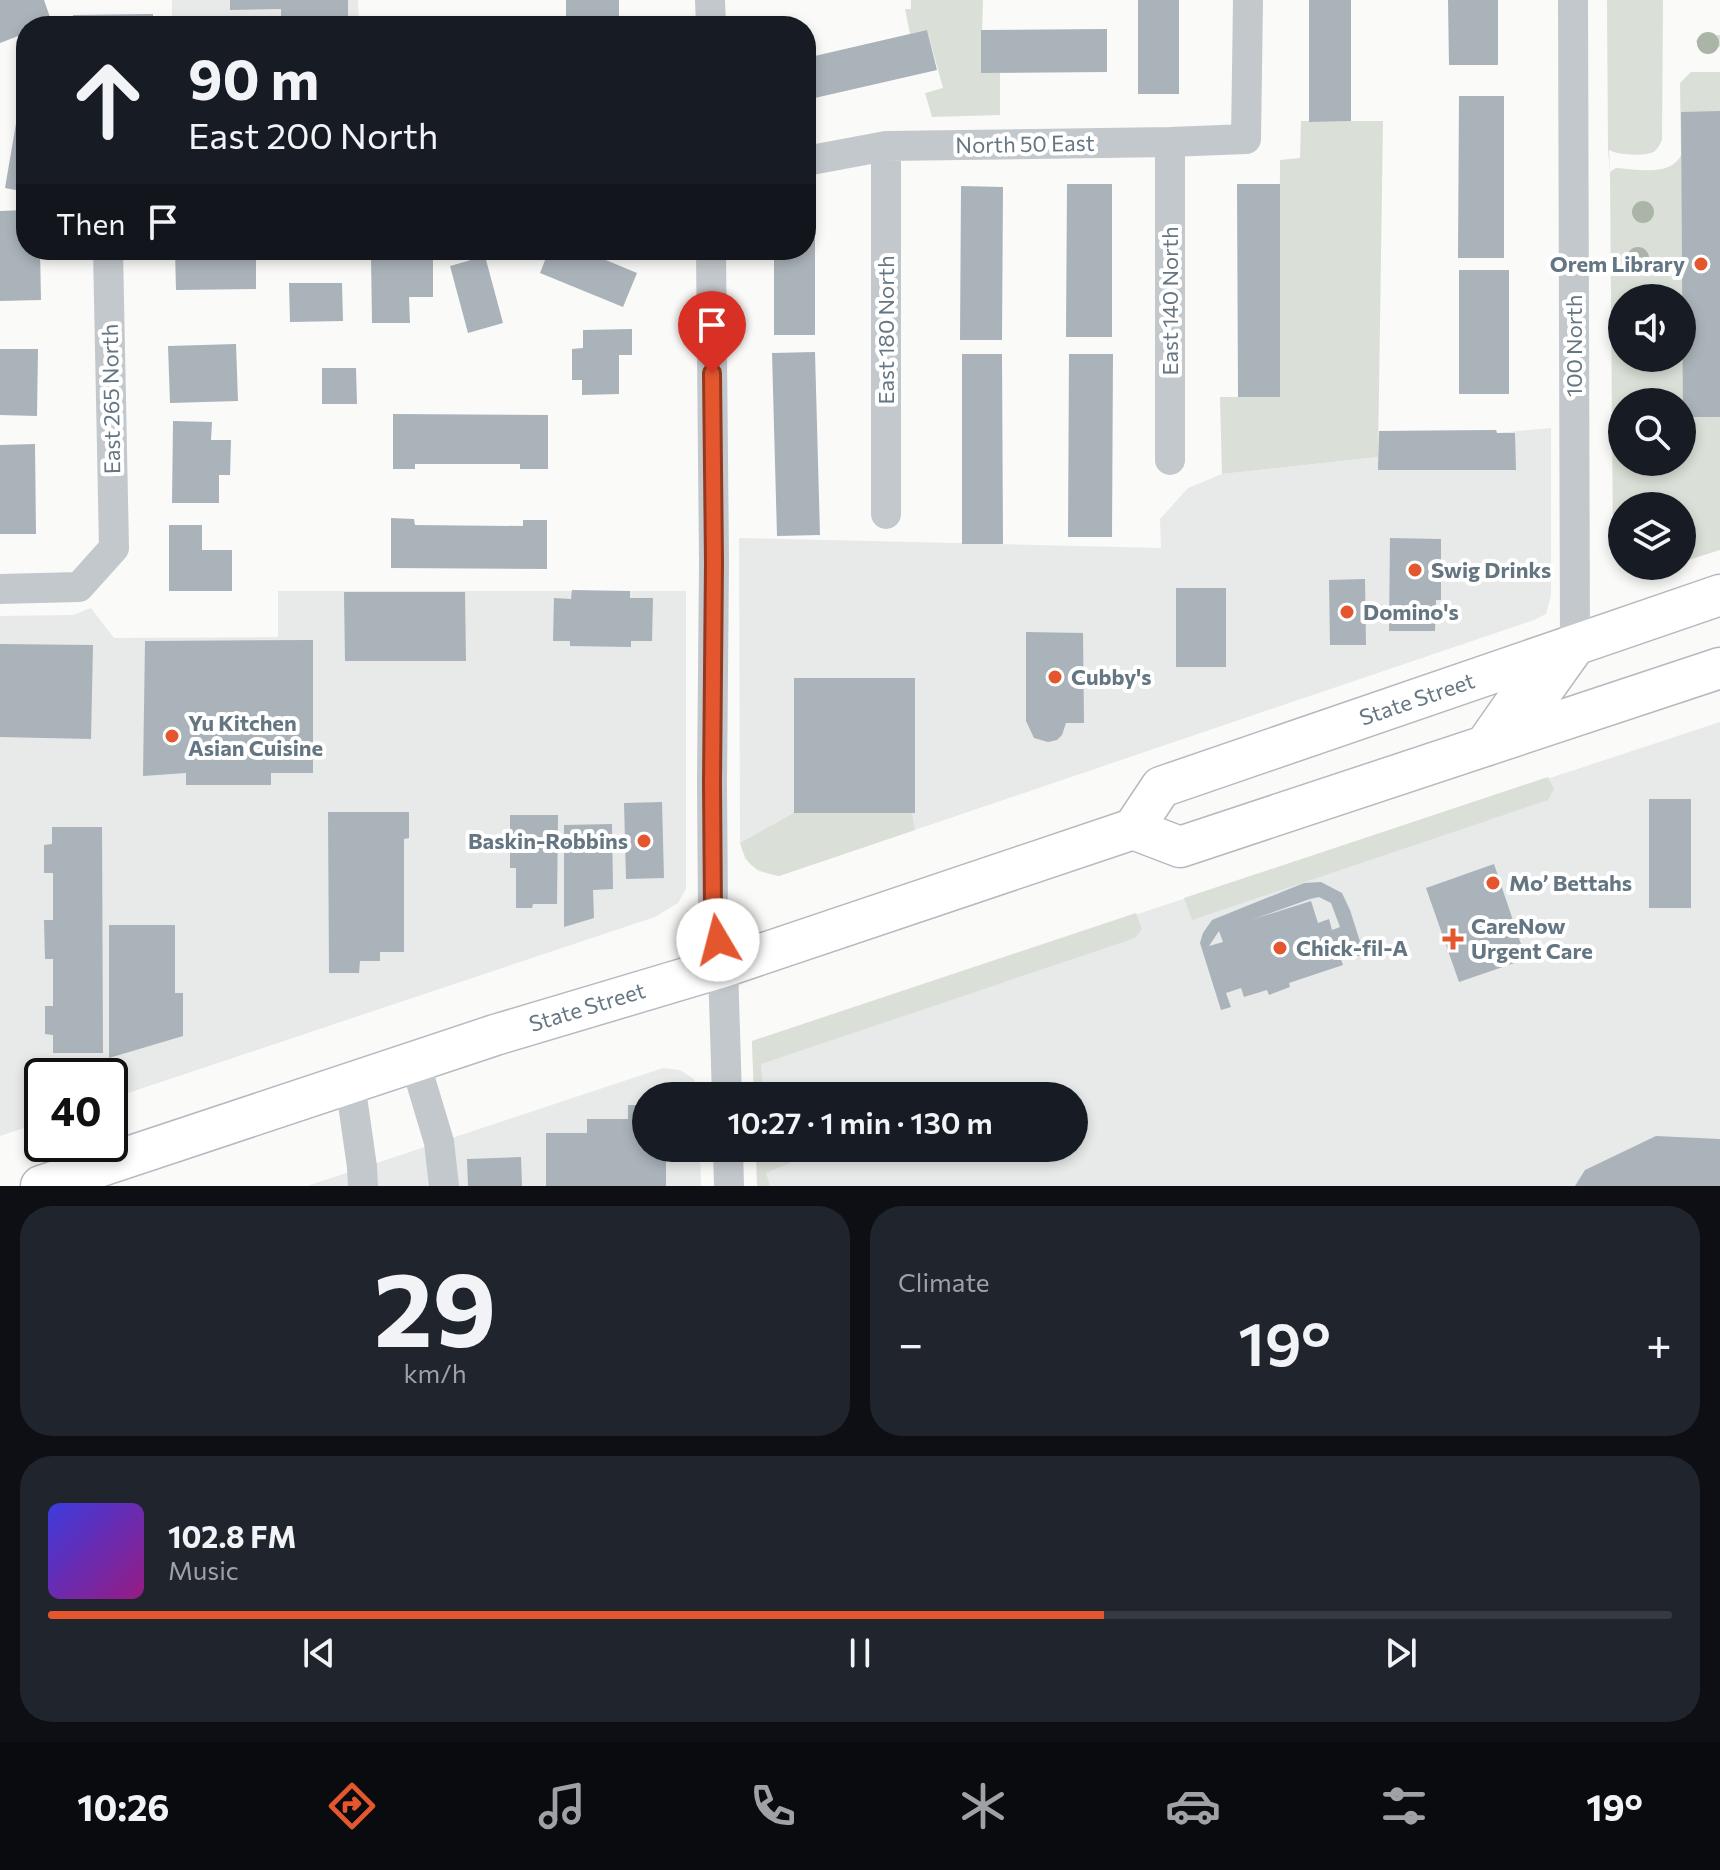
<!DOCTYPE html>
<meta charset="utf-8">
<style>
:root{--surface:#171b24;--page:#20242c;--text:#f1f3f6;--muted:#9ea1a6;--line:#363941;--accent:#e4572e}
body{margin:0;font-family:Commissioner,sans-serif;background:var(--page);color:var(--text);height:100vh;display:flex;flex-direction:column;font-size:30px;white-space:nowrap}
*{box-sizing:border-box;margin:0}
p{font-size:26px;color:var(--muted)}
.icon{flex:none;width:44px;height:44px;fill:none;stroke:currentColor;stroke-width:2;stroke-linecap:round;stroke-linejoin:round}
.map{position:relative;height:1186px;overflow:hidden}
.details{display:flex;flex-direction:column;gap:20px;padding:20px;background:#0d0f14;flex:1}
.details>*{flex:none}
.hud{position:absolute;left:16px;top:16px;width:800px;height:244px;border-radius:32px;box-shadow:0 4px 12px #0003;background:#171b24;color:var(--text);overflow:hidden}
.tools{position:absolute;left:1608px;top:284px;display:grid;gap:16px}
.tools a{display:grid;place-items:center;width:88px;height:88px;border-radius:50%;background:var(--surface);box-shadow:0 4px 12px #0003;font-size:40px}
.speed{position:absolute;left:24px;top:1058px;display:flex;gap:16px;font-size:40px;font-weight:700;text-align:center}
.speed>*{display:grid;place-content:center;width:104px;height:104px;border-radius:50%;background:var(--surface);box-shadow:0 4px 12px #0003;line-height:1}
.speed .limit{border:4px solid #111;border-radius:12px;background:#fff;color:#111}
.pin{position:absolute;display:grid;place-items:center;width:68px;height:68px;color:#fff;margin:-82px -34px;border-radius:50% 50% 50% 0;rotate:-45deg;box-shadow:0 0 8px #0007}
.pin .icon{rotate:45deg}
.me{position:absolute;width:88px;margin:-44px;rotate:352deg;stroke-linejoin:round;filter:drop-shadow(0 0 6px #0008)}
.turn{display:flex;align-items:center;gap:28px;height:168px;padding:0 40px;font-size:36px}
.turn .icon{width:104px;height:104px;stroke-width:2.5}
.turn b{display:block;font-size:56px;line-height:68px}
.then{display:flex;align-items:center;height:76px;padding:0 40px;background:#0003;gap:16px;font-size:30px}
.big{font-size:60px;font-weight:600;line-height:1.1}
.details .tile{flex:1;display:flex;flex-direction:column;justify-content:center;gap:12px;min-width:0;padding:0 28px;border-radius:32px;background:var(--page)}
.details .dial{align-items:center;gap:0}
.dial b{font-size:104px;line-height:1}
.song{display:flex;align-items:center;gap:24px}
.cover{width:96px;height:96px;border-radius:12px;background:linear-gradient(135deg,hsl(240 70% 55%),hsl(310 70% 35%))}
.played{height:8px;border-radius:4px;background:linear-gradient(90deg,var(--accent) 65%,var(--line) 65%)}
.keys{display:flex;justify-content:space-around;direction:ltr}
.heat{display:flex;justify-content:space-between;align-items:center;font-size:44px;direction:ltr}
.details .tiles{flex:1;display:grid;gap:20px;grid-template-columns:1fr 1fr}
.tile:last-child{grid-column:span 2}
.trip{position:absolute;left:632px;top:1082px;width:456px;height:80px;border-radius:40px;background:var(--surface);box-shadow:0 4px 12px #0003;font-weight:600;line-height:80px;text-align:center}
.tabs{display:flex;height:128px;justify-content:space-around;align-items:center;background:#090b0e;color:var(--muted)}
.tabs .icon{width:56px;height:56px}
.tabs .on{color:var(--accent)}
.tabs b{font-size:36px;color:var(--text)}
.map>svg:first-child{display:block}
.built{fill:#e8e9e9}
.green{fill:#dadfd7;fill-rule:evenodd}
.building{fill:#aab3b9;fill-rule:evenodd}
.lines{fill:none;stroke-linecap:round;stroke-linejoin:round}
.major-casing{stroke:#b5babe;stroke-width:43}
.minor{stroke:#c3c8cc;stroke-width:30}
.major{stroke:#fff;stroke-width:40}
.tree{fill:#aab4a7}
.route-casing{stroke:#94391e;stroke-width:20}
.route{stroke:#e4572e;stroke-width:14}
.poi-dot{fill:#e4572e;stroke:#fff;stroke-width:3}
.labels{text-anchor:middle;stroke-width:8;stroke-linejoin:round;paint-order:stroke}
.street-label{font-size:22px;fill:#657683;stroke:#fff}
.poi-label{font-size:22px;font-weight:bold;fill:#657683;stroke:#fff;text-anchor:start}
</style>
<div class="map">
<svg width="1720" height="1186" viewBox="0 0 1720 1186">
<rect width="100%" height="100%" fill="#fafaf8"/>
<!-- built -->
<path class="built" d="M172 0H358L359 26H172Z
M1551 428V595L1546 614 1534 620 779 876 758 871 745 859 740 843 739 538 1161 548 1160 519 1188 488 1222 474 1378 457 1379 431 1496 430 1497 433Z
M278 591H686V889L678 903 655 917 110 1099V1076H42V1122L0 1136V616L73 615 91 608 114 638 278 637Z
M1720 722V1186H757L756 1148H1074V1096H754L752 1041Z
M663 1068 680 1070 694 1079 698 1096H646V1148H700L701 1186H307Z"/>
<!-- green -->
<path class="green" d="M911 0H983L981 72 1000 73V115L932 117 925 93 943 88 927 30 910 34 905 9H911Z
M1607 0H1663L1662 140C1660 144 1658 148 1655 151 1647 157 1617 155 1609 150L1610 172 1616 168C1636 169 1671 177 1681 155L1680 83 1691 72H1720V550L1682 562V506H1622V564L1619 561 1613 545 1610 173 1608 149ZM1622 298H1682V358H1622ZM1622 402H1682V462H1622Z
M1720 35V47L1700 48 1698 46 1696 41 1699 36Z
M1301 121H1383L1378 457 1222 474 1220 397H1279L1280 160 1300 158Z
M1548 777 1554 789 1548 800 1192 920 1184 898Z
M794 813H912L915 830 779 876C755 870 748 868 740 843Z
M1136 913 1142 929 1135 938 761 1064 763 1096H754L752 1041Z
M756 1148H784L790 1163 766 1173 770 1186H757Z"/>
<!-- building -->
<path class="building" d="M0 0H44L52 23 45 26H26V33L0 43Z
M230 0H348V26H281V9L230 10Z
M566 0H619V26H566Z
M1138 0H1179V94H1138Z
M1309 0H1351V121L1309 122Z
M1448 0H1498V65H1449Z
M153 14V26H73V15Z
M1107 29V72L981 73V30Z
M927 30 937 70 806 100V58Z
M1459 96H1504V258H1458Z
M19 106 26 107V192L5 188Z
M1720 111V417H1683L1681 112Z
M1067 184H1112V337H1066Z
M1237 184H1280V397H1238Z
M961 186 1003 187 1002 340H960Z
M26 210V250H40L41 300 0 301V211Z
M806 213H815V335H774V250H806Z
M175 250H256V289L176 290Z
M549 250H582L637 273 623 307 540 273Z
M485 256 503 323 468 333 450 266Z
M371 257H433V297H409L410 323H372Z
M1459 270H1509V394H1459Z
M289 283H342L343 321 290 322Z
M632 329V355H619V394L582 395V380H572V349L583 348V330Z
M236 344 238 401 170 403 168 346Z
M0 349H38L37 416 0 415Z
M815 352 820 535 777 536 772 353Z
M962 354H1002L1003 544H962Z
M1069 354H1113L1112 537H1068Z
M322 368H356L357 404H322Z
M393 414 548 415V469H520V464H415V469H393Z
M173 421 212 422 211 440H231L230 475H219V503H172Z
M1496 430 1497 433H1515L1516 470H1378L1379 431Z
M35 444 36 534H0V445Z
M391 518 414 519 415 525 523 526V520H547V569L391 568Z
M169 525H202V550H232V591H169Z
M1390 538 1441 539V600H1436L1435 631H1389Z
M1365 579 1366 645H1330L1329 580Z
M1176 588H1226V667H1176Z
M572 590 630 591V598H653L652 641H631V647L570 646V641H553L554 598 571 599Z
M344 592H465L466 661H345Z
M1026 632 1083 633 1084 723H1066L1062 735 1057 740 1048 742 1034 738 1026 721Z
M313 640V773H271V785H186V773L143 776 145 641Z
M0 644 93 645 91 739 0 737Z
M794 678H915V813H794Z
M1649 799H1691V908H1649Z
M662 802 664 878 626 879 624 803Z
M328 812H409V838L404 839V952H380V961H360L359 973H329Z
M510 815H558L557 904H533L532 908H516V868H510Z
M612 824 613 889 593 890 594 918 564 927V825Z
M52 827H102L103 1053H53V1035L45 1034V1006H53V959H45L44 920H53V873H44V845L52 844Z
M1494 864 1526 959 1459 982 1426 888Z
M1321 882 1342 893 1350 910 1364 954 1351 958 1348 951 1339 954 1343 965 1289 983 1290 987 1269 995 1267 990 1244 997 1241 988 1226 993 1231 1007 1221 1010 1200 943 1203 933 1212 920 1304 883ZM1319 897 1331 903 1340 927 1332 930 1329 919 1318 923 1311 901 1251 920 1310 899ZM1219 931 1223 942 1209 946Z
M109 925H175V993H183V1036L109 1058Z
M628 1105H646V1148H666V1186H546V1133H587V1119H628Z
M1656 1136 1720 1139V1186H1575L1585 1170Z
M521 1157 522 1186H468L467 1159Z"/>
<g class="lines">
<!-- major casing -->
<g class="major-casing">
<path id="major" d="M1485 746 1513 706 1538 697 1575 645
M1133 829 1180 847 1720 668
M41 1186 495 1035 723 967 1133 829 1161 787 1720 595"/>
</g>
<!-- minor -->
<path class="minor" d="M710 0 711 26
M1573 0 1575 645
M1170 142V460
M886 146V514
M806 161 886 146 1170 142 1246 139 1248 0
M711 250 714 562 712 782 713 913 723 967 727 1096
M0 589 79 587 114 548 108 250
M415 1062 439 1142 444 1186
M350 1083 362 1167 363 1186
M728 1148 729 1186"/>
<!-- major -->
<use href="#major" class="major"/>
</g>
<!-- trees -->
<g class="tree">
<circle cx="1708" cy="43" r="11"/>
<circle cx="1643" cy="212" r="11"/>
<circle cx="1638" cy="258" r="11"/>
</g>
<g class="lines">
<!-- route casing -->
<g class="route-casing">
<path id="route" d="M712 373 714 562 712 782 713 913 718 940"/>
</g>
<!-- route -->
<use href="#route" class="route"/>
</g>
<!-- markers -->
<g class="poi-dot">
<circle cx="1701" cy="264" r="8"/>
<circle cx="1415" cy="570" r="8"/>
<circle cx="1347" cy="612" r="8"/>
<circle cx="1055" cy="677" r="8"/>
<circle cx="172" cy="736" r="8"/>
<circle cx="644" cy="841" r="8"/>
<circle cx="1493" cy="883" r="8"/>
<path d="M1449 927h8v8h8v8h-8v8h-8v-8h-8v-8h8z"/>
<circle cx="1280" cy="948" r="8"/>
</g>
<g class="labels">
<!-- street labels -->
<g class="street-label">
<text transform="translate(1025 144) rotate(-1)" y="8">North 50 East</text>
<text transform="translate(1170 301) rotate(-90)" y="8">East 140 North</text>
<text transform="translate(886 330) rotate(-90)" y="8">East 180 North</text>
<text transform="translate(1574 346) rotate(-90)" y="8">100 North</text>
<text transform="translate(111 399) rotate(-91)" y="8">East 265 North</text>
<text transform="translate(1417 699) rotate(-19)" y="8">State Street</text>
<text transform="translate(587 1007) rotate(-17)" y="8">State Street</text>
</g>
<!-- poi labels -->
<g class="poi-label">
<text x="1685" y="272" text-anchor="end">Orem Library</text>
<text x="1431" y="578">Swig Drinks</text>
<text x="1363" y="620">Domino's</text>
<text x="1071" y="685">Cubby's</text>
<text x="188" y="731">Yu Kitchen<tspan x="188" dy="25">Asian Cuisine</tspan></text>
<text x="628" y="849" text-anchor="end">Baskin-Robbins</text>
<text x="1509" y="891">Mo’ Bettahs</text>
<text x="1471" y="934">CareNow<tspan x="1471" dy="25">Urgent Care</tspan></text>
<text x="1296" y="956">Chick-fil-A</text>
</g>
</g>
</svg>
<div class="tools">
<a><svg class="icon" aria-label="sound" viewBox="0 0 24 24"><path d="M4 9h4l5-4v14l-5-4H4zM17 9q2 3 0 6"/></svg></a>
<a><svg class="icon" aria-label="search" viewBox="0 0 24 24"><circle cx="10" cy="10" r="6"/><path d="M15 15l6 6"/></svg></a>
<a><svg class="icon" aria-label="layers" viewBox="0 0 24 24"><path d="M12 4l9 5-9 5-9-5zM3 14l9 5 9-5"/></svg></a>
</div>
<div class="speed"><div class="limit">40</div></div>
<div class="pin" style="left:712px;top:373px;background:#d93025"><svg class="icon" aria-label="arrive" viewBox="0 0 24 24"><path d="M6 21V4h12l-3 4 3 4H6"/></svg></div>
<svg class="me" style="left:718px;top:940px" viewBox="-20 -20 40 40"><circle r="19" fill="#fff"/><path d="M0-13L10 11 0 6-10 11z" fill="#e4572e"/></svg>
<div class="trip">10:27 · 1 min · 130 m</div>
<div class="hud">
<div class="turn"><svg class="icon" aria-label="ahead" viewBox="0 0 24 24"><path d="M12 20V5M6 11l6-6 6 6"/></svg><div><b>90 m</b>East 200 North</div></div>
<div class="then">Then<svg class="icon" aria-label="arrive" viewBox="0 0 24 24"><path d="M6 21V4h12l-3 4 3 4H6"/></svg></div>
</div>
</div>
<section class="details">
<div class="tiles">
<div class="tile dial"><b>29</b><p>km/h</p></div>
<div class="tile"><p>Climate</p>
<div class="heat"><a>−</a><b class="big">19°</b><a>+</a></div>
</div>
<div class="tile">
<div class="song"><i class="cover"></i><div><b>102.8 FM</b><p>Music</p></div></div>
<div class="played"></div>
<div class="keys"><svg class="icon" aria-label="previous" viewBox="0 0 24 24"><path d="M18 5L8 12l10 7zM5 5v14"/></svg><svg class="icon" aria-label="pause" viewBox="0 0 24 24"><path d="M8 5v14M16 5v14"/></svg><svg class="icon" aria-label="next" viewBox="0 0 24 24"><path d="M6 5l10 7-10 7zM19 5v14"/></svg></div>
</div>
</div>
</section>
<nav class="tabs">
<b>10:26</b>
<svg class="icon on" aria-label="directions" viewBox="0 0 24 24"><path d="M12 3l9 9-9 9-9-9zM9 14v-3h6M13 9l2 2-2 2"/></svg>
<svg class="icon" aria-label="music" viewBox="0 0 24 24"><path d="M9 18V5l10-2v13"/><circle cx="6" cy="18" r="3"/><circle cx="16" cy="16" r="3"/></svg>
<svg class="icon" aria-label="phone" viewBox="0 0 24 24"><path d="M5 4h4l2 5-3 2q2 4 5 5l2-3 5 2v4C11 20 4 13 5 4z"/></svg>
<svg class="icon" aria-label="climate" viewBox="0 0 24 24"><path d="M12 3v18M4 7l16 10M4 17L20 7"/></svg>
<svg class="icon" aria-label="car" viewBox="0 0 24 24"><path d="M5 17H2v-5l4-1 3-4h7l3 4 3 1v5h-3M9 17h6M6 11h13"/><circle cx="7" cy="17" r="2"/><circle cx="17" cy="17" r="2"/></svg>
<svg class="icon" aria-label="filters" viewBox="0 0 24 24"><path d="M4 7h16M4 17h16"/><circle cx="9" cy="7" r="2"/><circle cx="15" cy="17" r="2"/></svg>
<b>19°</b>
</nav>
